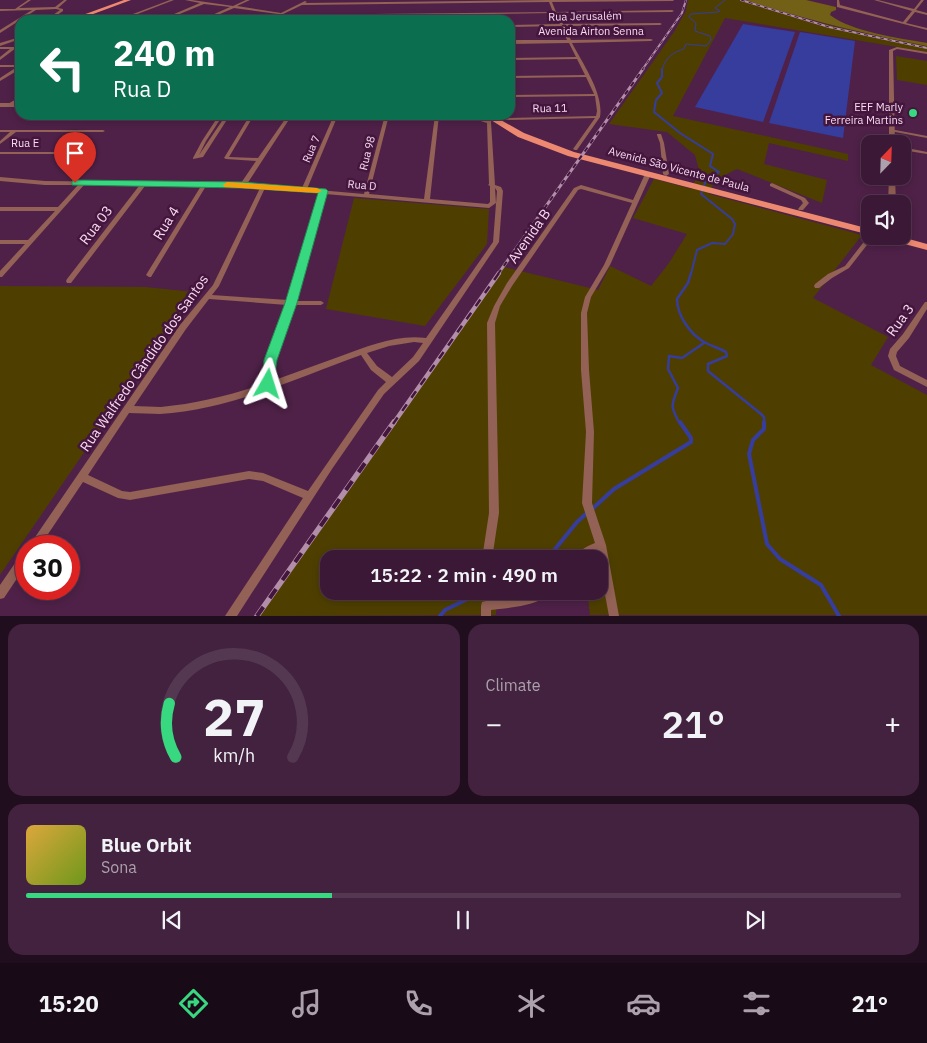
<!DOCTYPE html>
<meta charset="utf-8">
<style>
:root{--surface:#3b1936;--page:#42223e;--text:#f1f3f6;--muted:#aca0ad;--line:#543851;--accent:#37d880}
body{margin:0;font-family:"IBM Plex Sans",sans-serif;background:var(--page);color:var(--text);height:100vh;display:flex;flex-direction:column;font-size:19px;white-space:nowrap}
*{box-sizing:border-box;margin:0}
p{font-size:16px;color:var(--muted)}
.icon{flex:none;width:28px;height:28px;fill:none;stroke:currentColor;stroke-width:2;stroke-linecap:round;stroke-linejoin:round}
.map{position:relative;height:616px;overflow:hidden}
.panel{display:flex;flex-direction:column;gap:8px;padding:8px;background:#200e1e;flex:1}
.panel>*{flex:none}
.hud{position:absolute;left:15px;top:15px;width:500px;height:105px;border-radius:15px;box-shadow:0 2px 8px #0003,0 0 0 1px var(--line);background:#0b6e4f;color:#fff;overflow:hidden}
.needle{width:32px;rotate:23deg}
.tools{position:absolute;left:861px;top:135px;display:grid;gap:10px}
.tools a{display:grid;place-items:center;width:50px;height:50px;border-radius:10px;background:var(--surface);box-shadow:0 2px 8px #0003,0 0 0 1px var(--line);font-size:25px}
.speed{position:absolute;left:15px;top:535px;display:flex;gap:10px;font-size:25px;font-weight:700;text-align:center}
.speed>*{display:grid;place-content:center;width:65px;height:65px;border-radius:50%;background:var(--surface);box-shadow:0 2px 8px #0003,0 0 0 1px var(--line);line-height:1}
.speed .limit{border:8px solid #d22;background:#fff;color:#111}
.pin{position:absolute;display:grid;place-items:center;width:42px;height:42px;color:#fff;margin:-51px -21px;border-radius:50% 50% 50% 0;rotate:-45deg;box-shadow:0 0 5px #0007}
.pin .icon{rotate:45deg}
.me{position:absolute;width:55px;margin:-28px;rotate:6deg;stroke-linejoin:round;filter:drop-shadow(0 0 4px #0008)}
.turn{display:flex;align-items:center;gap:18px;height:105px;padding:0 15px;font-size:22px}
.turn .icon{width:65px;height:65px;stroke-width:2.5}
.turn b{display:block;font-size:35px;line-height:42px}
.big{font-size:38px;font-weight:600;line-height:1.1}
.panel .tile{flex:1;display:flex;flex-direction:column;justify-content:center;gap:8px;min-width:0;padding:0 18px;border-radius:15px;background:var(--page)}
.panel .dial{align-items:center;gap:0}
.dial svg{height:130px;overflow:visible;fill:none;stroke:var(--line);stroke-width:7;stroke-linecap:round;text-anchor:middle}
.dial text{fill:var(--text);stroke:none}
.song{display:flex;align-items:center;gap:15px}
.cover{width:60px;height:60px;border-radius:8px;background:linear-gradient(135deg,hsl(40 70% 55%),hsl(80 70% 35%))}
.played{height:5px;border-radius:2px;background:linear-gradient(90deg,var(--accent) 35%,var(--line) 35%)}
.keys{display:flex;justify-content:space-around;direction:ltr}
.heat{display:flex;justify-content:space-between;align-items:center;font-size:28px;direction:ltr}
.panel .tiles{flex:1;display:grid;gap:8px;grid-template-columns:1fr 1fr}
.tile:last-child{grid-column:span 2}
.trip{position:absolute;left:320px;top:550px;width:288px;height:50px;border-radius:15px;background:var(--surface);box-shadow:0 2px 8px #0003,0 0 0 1px var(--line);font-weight:600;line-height:50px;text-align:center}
.dock{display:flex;height:80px;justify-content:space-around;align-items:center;background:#180a16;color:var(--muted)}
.dock .icon{width:35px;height:35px}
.dock .on{color:var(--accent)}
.dock b{font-size:22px;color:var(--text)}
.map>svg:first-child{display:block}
.green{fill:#4e3f00}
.forest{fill:#726017}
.water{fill:#363d9c}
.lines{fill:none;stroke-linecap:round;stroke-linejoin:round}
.stream-far3{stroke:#363d9c;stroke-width:1}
.stream-far2{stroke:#363d9c;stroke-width:2}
.stream-far1{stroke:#363d9c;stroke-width:2.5}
.stream{stroke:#363d9c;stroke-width:4}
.minor{fill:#936155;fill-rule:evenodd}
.tertiary{fill:#936155;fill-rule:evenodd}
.primary{fill:#ee8971;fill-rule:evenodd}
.rail-far3-casing{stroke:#b28eab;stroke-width:2}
.rail-far2-casing{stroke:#b28eab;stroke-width:3}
.rail-far1-casing{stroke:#b28eab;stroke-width:4.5}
.rail-casing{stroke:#b28eab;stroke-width:5.5}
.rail-far3{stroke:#44163d;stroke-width:1;stroke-dasharray:4;stroke-linecap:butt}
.rail-far2{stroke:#44163d;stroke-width:2;stroke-dasharray:5;stroke-linecap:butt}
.rail-far1{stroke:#44163d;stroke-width:2.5;stroke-dasharray:8;stroke-linecap:butt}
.rail{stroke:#44163d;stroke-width:4;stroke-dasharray:11;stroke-linecap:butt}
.route{fill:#37d880;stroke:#248c53}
.slow{fill:#f59e0b}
.poi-dot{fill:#37d880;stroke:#44163d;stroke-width:2}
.labels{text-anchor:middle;stroke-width:5;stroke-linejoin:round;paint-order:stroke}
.far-street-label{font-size:11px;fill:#f8dbf1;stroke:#44163d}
.far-poi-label{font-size:11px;fill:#f8dbf1;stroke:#44163d;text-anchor:end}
.street-label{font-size:14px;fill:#f8dbf1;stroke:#44163d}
</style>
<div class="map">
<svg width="927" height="616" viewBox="0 0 927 616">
<rect width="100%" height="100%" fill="#4f2148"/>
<!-- green -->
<path class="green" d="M688 0H746L813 21 867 34 927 46V52L725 18 673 116 848 154V161L769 143 764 164 827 180 822 203 737 169 715 180 709 194 862 235 813 298 888 337 871 365 927 395V615H590L587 591H599V559H329V591H547L536 602 496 609V615L257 616 504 267 598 290 610 266 651 286 669 263 687 234 633 218 654 179 692 189 699 170 695 155 667 132 609 124 674 32 686 11Z
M896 56 927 61V85L897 80Z
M354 198 489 209 487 244 425 326 326 309Z
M0 286 145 287 194 292 0 575Z"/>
<!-- forest -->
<path class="forest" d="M746 0H806L836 7V10L831 12 830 15C852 32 899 38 927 43V46C866 34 805 20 746 0Z"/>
<!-- water -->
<path class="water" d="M743 24 795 32 763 122 695 107Z
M800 32 855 41 843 138 769 123Z"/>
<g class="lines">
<!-- stream-far3 -->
<path class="stream-far3" d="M240 20 253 17
M662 70C665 58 673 52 684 49L686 44 706 46 711 40 710 36 695 31 696 23 689 17 691 14 718 12 720 11 715 8 725 0"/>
<!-- stream-far2 -->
<path class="stream-far2" d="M662 69V77L657 83 662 93 656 100 654 112 680 133 713 154 710 166 719 172 706 180 701 194 732 219 735 224 733 234 725 244 712 243 697 250 691 274"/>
<!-- stream-far1 -->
<path class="stream-far1" d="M691 273 688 283 677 299C677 315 690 334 704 342 711 346 719 348 726 352L727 356 708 364V371L761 414 764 417V424
M680 424C670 406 671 406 678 388L668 369 669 356 682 358 704 343"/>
<!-- stream -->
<path class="stream" d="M764 422V429L753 440 749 454 767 544 780 559 821 585 839 616
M591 510 614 489 691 442V438L680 422
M547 559 577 522 587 513
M440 616 445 610 484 591"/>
<!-- minor -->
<path class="minor" d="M28 0H31L19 8 55 7 64 0H67L58 8 63 9V11L50 20H46L60 10 56 9 36 10 0 33V30L32 10 0 11V9H15Z
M170 0H174L122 20H117Z
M185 0H192L233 6 246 0H250L237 6 281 13 305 1 307 2 305 3 548 0H674L673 1 552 2 556 12 672 10 674 11 672 12 557 13 563 24 660 23 662 24 660 25 564 26 571 40 651 39 653 40 651 41 572 43C583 64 604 94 600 117L577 150H575L573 149 595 118 503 120 501 119 503 118 596 116 597 111 595 96 510 97V95L594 94 586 77 510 78V76L585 75 577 59 510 60V58L576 57 569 43 510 44V40H567L561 26 510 27V25L560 24 554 13 278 17 272 20H267L278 14 234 8 206 20H201L230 7 204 4 165 20H160L200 3ZM549 2 553 12 281 15 302 5Z
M837 0H839L840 5 903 22 912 11 874 0H878L914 9 921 0H924L916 10 927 13V15L915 12 906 23 927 28V30L837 7Z
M0 47H14L16 48 0 60V57L10 49H0Z
M0 65H20V69L0 81V78L17 67H0Z
M20 97V100L10 106 6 105Z
M219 115H223L206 141 199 155 226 115H230L203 157 193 159V158L202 141Z
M250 115H254L229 157 258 158 288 115H292L247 184 302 188 334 115H338L307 189 364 194 385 115H389L369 194 424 199 435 115H439L430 199 488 204 490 202V186L488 185 489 184 487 123 461 115H468L488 120 489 117H493V118L491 122 495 185 501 187 503 191 499 242 419 361 384 394 332 469 237 616H225L303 498 263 481 249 479 130 500 118 498 83 482 40 546H29L180 325 213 285 260 188 243 187 206 186 151 277H149L146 275 201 186H145L71 283H67L66 281 67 279 139 186 84 185 2 277H0V271L25 244H0V240H28L55 211H0V207H58L78 185H45L0 181V177L45 181 241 183 256 161 226 159 224 158ZM265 188 320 193 288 300 212 295 219 286ZM495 188 497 191 493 242 426 338C397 334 368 346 341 356 318 364 295 373 272 381L275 360 294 305H321L324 303 321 301H295L325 194 489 208 496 203ZM209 299 287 305 267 360 264 384C231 395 196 404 161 407 152 407 143 406 134 406L186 329ZM414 342 423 343 413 357 392 377 377 366 367 353 389 346ZM361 355 371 370 386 382 378 390 308 491 263 473 249 471 130 492 122 491 88 475 129 413C139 413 150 414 160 414 229 410 297 378 361 355Z
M890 129 927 136V138L890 131Z
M0 130H103L105 131 103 132H16L0 144V141L10 132H0Z
M657 134H661L664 143 669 174 666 176 663 174 660 143 657 135Z
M902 147 927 152V154L902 150Z
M0 152H79L81 153 79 154H0Z
M648 172 651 174 610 265 591 297 587 313 589 370 594 432 592 503 606 545 619 616H609L597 552 592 555 587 559H575C579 550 587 546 595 543L582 503 586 432 581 370V313L585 297 604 265 632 203 581 189 578 190 512 286 500 306 495 323 499 513 492 559H482L489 513 487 323 494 306 507 283 574 188 581 185 633 200 645 174Z
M772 183 805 198 809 203 803 210H799L798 209 803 203 801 200 770 186V184Z
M870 234V236H874L849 268 832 278 819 288H815L814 286 815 284 828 274 845 266Z
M925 302H927V309L909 338 897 352 896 356 900 366 927 380V387L894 370 888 356 890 349 903 334Z
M26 552V565L4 598 0 599V585L22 553Z
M534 591H550C543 606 506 608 491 610V616H481V606L482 602 486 601 530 594Z"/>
<!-- tertiary -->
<path class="tertiary" d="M20 37V39L0 46V43Z
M897 47 927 52V54L897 49 893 51 895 144H889V50Z
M0 103H20V107H0Z
M889 176H895L896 204H888Z"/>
<!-- primary -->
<path class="primary" d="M124 0H131L77 20H69Z
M483 115H492L524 133 574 152 870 229V235L568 156 518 137Z
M880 236H898L927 244V250L882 238Z"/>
<!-- rail-far3 casing -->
<g class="rail-far3-casing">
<path id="rail-far3" d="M741 0 829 27 927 48
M642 70 682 13 686 0"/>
</g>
<!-- rail-far2 casing -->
<g class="rail-far2-casing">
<path id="rail-far2" d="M498 274 643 69"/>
</g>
<!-- rail-far1 casing -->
<g class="rail-far1-casing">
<path id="rail-far1" d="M393 424 499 273"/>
</g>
<!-- rail casing -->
<g class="rail-casing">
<path id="rail" d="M257 616 394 422"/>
</g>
<!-- rail-far3 -->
<use href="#rail-far3" class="rail-far3"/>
<!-- rail-far2 -->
<use href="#rail-far2" class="rail-far2"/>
<!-- rail-far1 -->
<use href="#rail-far1" class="rail-far1"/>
<!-- rail -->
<use href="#rail" class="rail"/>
</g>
<!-- route -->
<path class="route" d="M75 180 242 182 326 189 328 191 297 303 277 360 273 388 268 390 264 388 262 384 264 360 285 303 318 193 242 188 72 185V181Z"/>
<!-- slow -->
<path class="slow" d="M227 182 317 188 322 191 317 193 224 187 223 185Z"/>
<!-- markers -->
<circle class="poi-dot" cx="913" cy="113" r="5"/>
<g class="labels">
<!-- far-street labels -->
<g class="far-street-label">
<text transform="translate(585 16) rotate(-1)" y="4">Rua Jerusalém</text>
<text x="591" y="35">Avenida Airton Senna</text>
<text transform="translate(550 108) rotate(-1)" y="4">Rua 11</text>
<text x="25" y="147">Rua E</text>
<text transform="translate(311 149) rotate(-67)" y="4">Rua 7</text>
<text transform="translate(367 153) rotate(-76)" y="4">Rua 98</text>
<text transform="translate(679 169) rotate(15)" y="4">Avenida São Vicente de Paula</text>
<text transform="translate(362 185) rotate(5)" y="4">Rua D</text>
</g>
<!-- far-poi labels -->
<g class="far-poi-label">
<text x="903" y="111">EEF Marly<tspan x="903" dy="13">Ferreira Martins</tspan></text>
</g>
<!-- street labels -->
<g class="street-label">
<text transform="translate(166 223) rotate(-58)" y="5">Rua 4</text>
<text transform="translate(96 225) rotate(-53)" y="5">Rua 03</text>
<text transform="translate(529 236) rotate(-55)" y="5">Avenida B</text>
<text transform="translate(900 320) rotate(-54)" y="5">Rua 3</text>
<text transform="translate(144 363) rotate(-55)" y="5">Rua Walfredo Cândido dos Santos</text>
</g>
</g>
</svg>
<div class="tools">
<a><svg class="needle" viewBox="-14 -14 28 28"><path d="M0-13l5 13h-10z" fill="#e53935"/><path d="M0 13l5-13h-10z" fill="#aca0ad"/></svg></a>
<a><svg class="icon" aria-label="sound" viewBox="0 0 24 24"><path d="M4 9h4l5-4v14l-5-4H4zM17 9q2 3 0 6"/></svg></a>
</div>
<div class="speed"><div class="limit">30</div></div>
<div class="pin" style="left:75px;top:183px;background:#d93025"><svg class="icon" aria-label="arrive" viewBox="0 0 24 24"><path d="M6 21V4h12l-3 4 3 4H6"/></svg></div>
<svg class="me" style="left:268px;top:384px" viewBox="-20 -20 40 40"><path d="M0-17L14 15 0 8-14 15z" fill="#37d880" stroke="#fff" stroke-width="4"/></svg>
<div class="trip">15:22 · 2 min · 490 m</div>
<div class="hud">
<div class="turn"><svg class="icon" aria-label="left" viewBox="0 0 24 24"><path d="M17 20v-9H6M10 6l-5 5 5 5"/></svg><div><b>240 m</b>Rua D</div></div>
</div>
</div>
<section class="panel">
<div class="tiles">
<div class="tile dial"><svg viewBox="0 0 100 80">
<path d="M14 69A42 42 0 1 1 86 69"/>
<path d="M14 69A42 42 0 0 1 10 36" stroke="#37d880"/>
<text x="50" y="56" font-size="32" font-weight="700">27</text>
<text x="50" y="72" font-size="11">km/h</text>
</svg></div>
<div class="tile"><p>Climate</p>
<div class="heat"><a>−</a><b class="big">21°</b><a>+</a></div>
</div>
<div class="tile">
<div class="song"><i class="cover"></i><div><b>Blue Orbit</b><p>Sona</p></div></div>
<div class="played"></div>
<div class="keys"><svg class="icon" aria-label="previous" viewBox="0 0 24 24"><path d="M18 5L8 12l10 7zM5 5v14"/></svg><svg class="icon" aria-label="pause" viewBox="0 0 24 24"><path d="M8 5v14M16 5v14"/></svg><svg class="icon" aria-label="next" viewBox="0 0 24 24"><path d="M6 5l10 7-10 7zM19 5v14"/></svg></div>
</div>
</div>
</section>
<nav class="dock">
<b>15:20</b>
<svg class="icon on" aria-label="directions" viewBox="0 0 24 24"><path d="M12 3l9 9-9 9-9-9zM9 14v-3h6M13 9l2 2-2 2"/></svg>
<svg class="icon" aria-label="music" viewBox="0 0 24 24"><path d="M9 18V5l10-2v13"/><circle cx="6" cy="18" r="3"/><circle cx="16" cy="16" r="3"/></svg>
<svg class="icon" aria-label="phone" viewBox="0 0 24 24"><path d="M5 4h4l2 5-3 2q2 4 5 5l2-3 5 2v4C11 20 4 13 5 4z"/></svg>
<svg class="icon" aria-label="climate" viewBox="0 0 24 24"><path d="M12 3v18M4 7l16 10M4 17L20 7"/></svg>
<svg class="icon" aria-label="car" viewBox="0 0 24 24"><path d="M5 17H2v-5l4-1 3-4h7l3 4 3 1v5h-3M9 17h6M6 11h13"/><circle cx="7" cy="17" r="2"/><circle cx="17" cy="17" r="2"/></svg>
<svg class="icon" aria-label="filters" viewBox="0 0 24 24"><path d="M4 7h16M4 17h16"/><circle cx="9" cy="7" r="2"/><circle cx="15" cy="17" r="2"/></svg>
<b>21°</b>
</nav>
